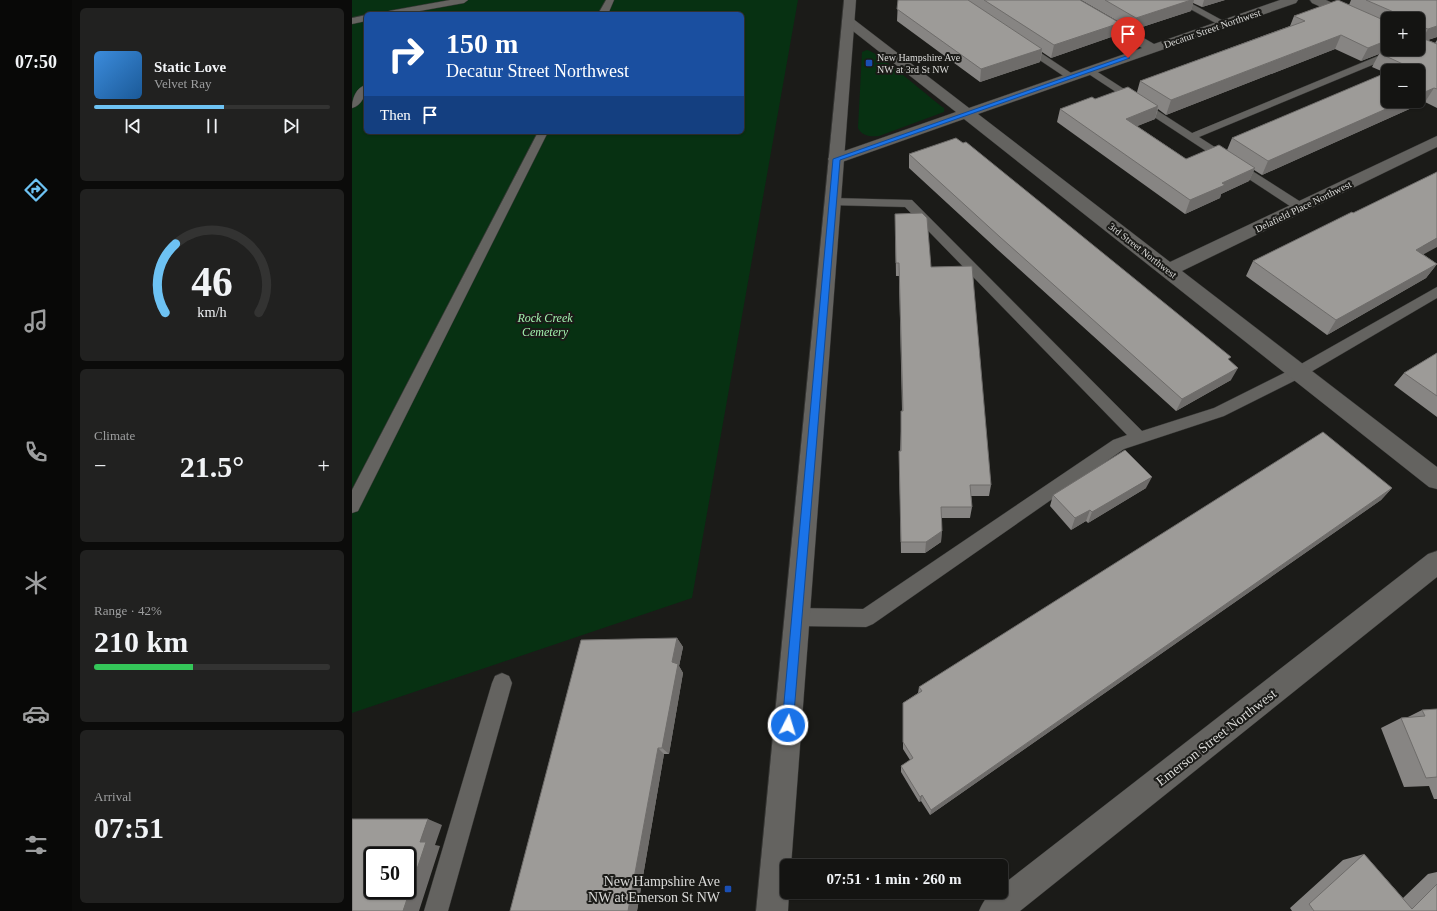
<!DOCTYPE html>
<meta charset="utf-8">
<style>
:root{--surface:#141412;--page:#212120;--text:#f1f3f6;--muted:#9d9e9f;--line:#333332;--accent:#6dc2f3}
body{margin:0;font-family:Georgia,serif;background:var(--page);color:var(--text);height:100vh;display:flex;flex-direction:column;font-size:15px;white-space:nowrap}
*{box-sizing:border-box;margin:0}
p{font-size:13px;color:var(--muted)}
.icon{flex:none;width:22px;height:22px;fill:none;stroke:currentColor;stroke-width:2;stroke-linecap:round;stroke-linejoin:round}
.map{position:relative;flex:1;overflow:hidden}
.side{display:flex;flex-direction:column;gap:8px;padding:8px;background:#0b0b0a;width:280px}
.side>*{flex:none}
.guide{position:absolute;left:12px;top:12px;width:380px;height:122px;border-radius:6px;box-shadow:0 1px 3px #0004,0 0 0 1px var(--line);background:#1a4fa0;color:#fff;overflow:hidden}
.buttons{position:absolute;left:1029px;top:12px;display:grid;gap:8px}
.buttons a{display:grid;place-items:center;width:44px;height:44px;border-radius:6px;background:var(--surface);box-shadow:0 1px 3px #0004,0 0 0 1px var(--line);font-size:20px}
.speed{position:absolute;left:12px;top:847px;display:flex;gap:8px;font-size:20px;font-weight:700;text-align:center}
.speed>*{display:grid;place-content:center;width:52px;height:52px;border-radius:50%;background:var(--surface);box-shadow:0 1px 3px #0004,0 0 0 1px var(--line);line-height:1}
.speed .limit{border:2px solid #111;border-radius:6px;background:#fff;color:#111}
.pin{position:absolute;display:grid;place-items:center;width:34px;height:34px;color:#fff;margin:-41px -17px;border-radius:50% 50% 50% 0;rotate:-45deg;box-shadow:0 0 4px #0007}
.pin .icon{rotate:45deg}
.me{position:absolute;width:44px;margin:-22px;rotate:5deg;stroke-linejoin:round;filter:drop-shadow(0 0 3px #0008)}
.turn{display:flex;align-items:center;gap:14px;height:84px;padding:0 16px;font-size:18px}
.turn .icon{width:52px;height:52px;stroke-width:2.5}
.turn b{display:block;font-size:28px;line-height:34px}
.then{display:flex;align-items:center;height:38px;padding:0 16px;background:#0003;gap:8px;font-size:15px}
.big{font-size:30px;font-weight:700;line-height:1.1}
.side .card{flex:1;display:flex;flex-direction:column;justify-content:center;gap:6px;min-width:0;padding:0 14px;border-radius:6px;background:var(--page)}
.side .dial{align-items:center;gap:0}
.dial svg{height:104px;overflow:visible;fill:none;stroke:var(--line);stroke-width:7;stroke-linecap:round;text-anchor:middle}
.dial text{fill:var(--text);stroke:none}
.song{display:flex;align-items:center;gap:12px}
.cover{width:48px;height:48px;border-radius:6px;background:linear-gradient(135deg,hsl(210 70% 55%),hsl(210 70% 35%))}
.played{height:4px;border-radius:2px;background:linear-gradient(90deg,var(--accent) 55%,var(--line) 55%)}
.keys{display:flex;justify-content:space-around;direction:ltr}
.heat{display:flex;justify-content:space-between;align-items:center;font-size:22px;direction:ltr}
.charge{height:6px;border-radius:3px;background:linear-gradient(90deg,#34c759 42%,var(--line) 0)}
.trip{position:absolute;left:428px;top:859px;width:228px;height:40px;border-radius:6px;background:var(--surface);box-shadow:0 1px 3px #0004,0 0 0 1px var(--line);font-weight:700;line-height:40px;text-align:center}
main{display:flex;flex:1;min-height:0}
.menu{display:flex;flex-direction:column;width:72px;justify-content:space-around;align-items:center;background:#080807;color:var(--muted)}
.menu .icon{width:28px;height:28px}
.menu .current{color:var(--accent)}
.menu b{font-size:18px;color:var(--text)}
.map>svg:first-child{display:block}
.green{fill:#073112;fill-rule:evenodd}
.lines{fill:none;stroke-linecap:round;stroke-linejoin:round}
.service-casing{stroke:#353533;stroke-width:1}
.minor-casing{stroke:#353533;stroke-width:1}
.secondary-casing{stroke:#353533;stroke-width:1}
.service{fill:#646360;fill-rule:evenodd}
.minor{fill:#646360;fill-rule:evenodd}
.secondary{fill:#646360;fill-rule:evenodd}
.wall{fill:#878583;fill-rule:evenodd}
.shaded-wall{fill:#6e6c6a}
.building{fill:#9d9b98;stroke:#6e6c6a;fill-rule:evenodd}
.route{fill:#1a73e8;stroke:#114b97}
.transit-dot{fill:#1a4fb4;stroke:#1b1b18;stroke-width:1.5}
.labels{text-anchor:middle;stroke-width:4;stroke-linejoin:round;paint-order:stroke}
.far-street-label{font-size:10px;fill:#dbdbd9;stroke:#1b1b18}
.far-poi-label{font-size:10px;fill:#dbdbd9;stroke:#1b1b18;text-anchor:start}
.park-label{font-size:12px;font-style:italic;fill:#a3f2af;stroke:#1b1b18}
.near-street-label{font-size:14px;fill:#dbdbd9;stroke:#1b1b18}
.near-poi-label{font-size:14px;fill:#dbdbd9;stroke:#1b1b18;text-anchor:end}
</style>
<main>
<nav class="menu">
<b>07:50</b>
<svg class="icon current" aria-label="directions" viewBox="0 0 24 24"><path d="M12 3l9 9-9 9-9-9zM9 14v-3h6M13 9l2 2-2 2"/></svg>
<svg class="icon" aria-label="music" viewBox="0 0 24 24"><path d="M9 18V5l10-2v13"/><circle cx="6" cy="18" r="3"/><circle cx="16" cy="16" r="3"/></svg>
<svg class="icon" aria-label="phone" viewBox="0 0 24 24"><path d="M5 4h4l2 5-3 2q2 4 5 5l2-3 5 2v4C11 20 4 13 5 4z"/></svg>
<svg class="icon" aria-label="climate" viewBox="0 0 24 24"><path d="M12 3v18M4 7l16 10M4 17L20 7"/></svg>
<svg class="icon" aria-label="car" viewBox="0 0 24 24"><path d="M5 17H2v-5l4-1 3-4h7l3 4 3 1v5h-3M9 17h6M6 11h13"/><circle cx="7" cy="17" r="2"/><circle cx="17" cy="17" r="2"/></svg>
<svg class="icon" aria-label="filters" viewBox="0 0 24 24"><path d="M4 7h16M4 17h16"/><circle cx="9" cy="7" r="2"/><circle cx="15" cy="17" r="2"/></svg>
</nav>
<section class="side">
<div class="card">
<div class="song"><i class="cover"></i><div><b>Static Love</b><p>Velvet Ray</p></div></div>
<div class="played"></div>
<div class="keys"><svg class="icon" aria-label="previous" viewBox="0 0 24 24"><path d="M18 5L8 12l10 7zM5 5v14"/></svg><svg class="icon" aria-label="pause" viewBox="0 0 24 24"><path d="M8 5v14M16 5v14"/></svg><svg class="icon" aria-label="next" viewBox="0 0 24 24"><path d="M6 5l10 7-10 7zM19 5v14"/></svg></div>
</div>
<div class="card dial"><svg viewBox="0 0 100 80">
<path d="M14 69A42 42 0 1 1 86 69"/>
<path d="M14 69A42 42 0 0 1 22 16" stroke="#6dc2f3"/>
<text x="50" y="56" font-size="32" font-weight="700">46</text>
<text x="50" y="72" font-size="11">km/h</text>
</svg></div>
<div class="card"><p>Climate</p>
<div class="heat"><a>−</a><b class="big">21.5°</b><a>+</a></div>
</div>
<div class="card"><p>Range · 42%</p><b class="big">210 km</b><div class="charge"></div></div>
<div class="card"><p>Arrival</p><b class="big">07:51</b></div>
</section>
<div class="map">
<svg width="1085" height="911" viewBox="0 0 1085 911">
<rect width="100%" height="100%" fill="#1b1b18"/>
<!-- green -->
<path class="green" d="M0 0H446L340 598 0 713ZM14 14H390V132H14Z
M515 50C525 51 579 99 592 108V112L527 136C518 137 510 136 506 128L510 52Z"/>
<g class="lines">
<!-- service casing -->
<g class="service-casing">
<path id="service" d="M98 0H116L112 3 51 14H32L37 11Z
M254 0H262L256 14H246Z
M822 0H833L877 24 875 26H869Z
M14 15V21L0 24V18Z
M671 42 674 43 725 77 720 80 716 79 668 47 666 45Z
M1043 49H1056L1054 51 847 137 952 204 954 207 952 210H944L732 71 733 69H741L840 133Z
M14 85C14 94 10 106 0 108 0 99 4 87 14 85Z
M186 132H196L6 511 0 513V490Z
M481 198 560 200 790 431 862 408 942 368 1085 287V298L952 376 872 416 772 449 521 624 514 627 445 626 438 623 436 617 438 611 445 608 511 609 761 440 775 435 553 207 477 205 475 202 477 199Z
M150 673 157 676 160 683 96 911H72L140 683 143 676Z"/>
</g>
<!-- minor casing -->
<g class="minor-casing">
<path id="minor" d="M711 0H726L802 44 928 0H946L944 3 626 114 818 262 1085 136V147L830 271 1085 467V489L1077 487 612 119 490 162 484 164 478 162 476 159 478 156 604 112 492 24 490 21 492 18H500L617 108 790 48 713 3Z
M958 0H974L1036 28V37L960 3Z
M1085 551V577L668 911H627C632 900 636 892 649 892V886L1076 554Z"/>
</g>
<!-- secondary casing -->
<g class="secondary-casing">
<path id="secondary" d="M492 0H504L439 866H435V892H437L436 911H404Z"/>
</g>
<!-- service -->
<use href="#service" class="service"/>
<!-- minor -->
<use href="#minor" class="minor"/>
<!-- secondary -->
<use href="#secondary" class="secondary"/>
</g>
<!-- wall -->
<path class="wall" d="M546 0H728L768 23 765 35 699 58 690 52 688 62 628 82 545 21Z
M729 0H873L850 7 841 3 839 11 781 30Z
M999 0H1085V37L1076 40 1083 43 1085 40V108L1073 102 910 175 902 170 897 181 869 194 868 198 833 214 705 122 708 109 743 99 785 92 788 81 938 26 942 16 997 5ZM1036 19H1066V49H1036ZM983 49 1009 61 1027 54 1020 67 1034 73 880 138 875 150 834 159 785 126 803 119 806 109 814 115ZM1036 71H1066L1036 101Z
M557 154 877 361 879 380 824 411 646 250 557 168Z
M1070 180 1071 254 1085 264 1074 278 975 335 894 276 901 261Z
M543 214 579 267 639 485 637 496H619L620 507 618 518H590L589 542 573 553H549L547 451H548L550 411 547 276H544Z
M1085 353V417L1042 385 1052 373Z
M794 488 736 523 734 521 719 530 698 506 701 495Z
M1040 488 1029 500 578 815 569 801 567 802 549 772V766L558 760 551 749V703L566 693 567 687Z
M325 638 331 647 327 666 331 673 317 754H312L285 911H158Z
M1085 709V799H1082L1077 786 1052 787 1029 728 1049 718 1056 717 1070 710Z
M1012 854 1051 898 1076 874 1085 872V911H940L938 908 991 860Z"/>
<!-- shaded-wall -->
<path class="shaded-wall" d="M839 0H842L839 11 781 30 784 18Z
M852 0H873L850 7Z
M768 23 765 35 699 58 702 45Z
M1085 26V37L1069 42 1076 29Z
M989 35 983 49 814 115 819 100Z
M1036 40V49L1027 53V54L1009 61 1016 48Z
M690 49 688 62 628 82 629 69Z
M1082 88 1073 102 910 175 916 161 1052 101H1066V95Z
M806 106 803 119 771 132 774 119Z
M903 168 897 181 869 194 868 198 833 214 838 200 870 183Z
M1085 238V247L1054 264 1064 250Z
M1085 264 1074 278 975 335 984 320Z
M886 368 879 380 824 411 830 399Z
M800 477 794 488 736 523 740 512Z
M1040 488 1029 500 578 815 579 810Z
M738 510 734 521 719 530 723 518Z
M590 531 589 542 573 553 574 542Z
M325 638 331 647 327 666 331 673 317 754 310 748 320 662Z
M306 748 312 754 285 911H276Z
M570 795 569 801 567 802 568 797Z
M76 819 90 825 83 845 88 846 67 911H51L68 842Z"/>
<!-- building -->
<path class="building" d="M546 0H616L690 49 629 69 545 9Z
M632 0H728L768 23 702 45Z
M753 0H839L784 18Z
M986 0 1036 22V40L1016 48 989 35 819 100 788 81 953 21 942 16Z
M1014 0H1085V26L1076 29 1073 28 1072 34 1067 37 1085 44V89L1082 88 1066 95V71H1039L1053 65 1027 53 1037 49H1066V19H1043L1044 13Z
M1036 72V101H1052L916 161 880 138Z
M776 87 806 106 774 119 834 159 867 145 903 168 870 183 873 185 838 200 708 109 740 97 743 99Z
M604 138 611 143 614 142 879 357 876 359 886 368 830 399 648 237 557 154Z
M1085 172V238L1064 250 1085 264 984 320 901 261 1000 212 1001 213Z
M570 213 575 218 579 267 620 266 639 485H618L620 507H589L590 531 574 542H549L547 451H549V411H551L547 263H544L543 214Z
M1085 353V396L1052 373Z
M971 432 1040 488 579 810 570 795 568 797 549 766 561 758 551 742V703L570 691 567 687Z
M773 450 800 477 740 512 738 510 723 518 701 495Z
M325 638 320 662 326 664 310 748H306L276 911H158L229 640Z
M1085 709V777L1074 778 1049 718 1073 716 1070 710Z
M0 819H76L68 842H74L51 911H0ZM21 856H55V890H21Z
M1012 854 1060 909 1085 884V911H962L957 904Z"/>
<!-- route -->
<path class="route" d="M774 56 778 58 488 160 441 725 440 729 436 731 432 729 430 725 481 159Z"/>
<!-- markers -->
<g class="transit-dot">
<rect x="513" y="59" width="8" height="8" rx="2"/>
<rect x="372" y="885" width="8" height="8" rx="2"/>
</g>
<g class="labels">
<!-- far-street labels -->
<g class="far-street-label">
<text transform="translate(860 28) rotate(-19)" y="4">Decatur Street Northwest</text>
<text transform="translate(951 206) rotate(-26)" y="4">Delafield Place Northwest</text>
<text transform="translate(791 250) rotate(38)" y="4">3rd Street Northwest</text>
</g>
<!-- far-poi labels -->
<g class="far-poi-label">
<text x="525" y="61">New Hampshire Ave<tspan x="525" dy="12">NW at 3rd St NW</tspan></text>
</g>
<!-- park labels -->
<g class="park-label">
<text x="193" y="322">Rock Creek<tspan x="193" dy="14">Cemetery</tspan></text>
</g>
<!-- near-street labels -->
<g class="near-street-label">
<text transform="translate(864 737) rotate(-38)" y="5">Emerson Street Northwest</text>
</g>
<!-- near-poi labels -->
<g class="near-poi-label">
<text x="368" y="886">New Hampshire Ave<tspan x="368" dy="16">NW at Emerson St NW</tspan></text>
</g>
</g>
</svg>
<div class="buttons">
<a>+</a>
<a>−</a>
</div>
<div class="speed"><div class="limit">50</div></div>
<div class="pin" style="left:776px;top:58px;background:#d93025"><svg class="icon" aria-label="arrive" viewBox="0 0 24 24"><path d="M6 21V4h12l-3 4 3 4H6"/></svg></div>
<svg class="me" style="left:436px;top:725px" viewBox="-20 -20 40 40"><circle r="17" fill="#1a73e8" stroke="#fff" stroke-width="3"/><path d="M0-11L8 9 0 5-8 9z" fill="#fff"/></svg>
<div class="trip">07:51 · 1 min · 260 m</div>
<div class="guide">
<div class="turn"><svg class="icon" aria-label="right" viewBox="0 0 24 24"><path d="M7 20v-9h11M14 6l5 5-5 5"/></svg><div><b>150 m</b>Decatur Street Northwest</div></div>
<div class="then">Then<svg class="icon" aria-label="arrive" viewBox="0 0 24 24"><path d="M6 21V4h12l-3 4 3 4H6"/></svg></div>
</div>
</div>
</main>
